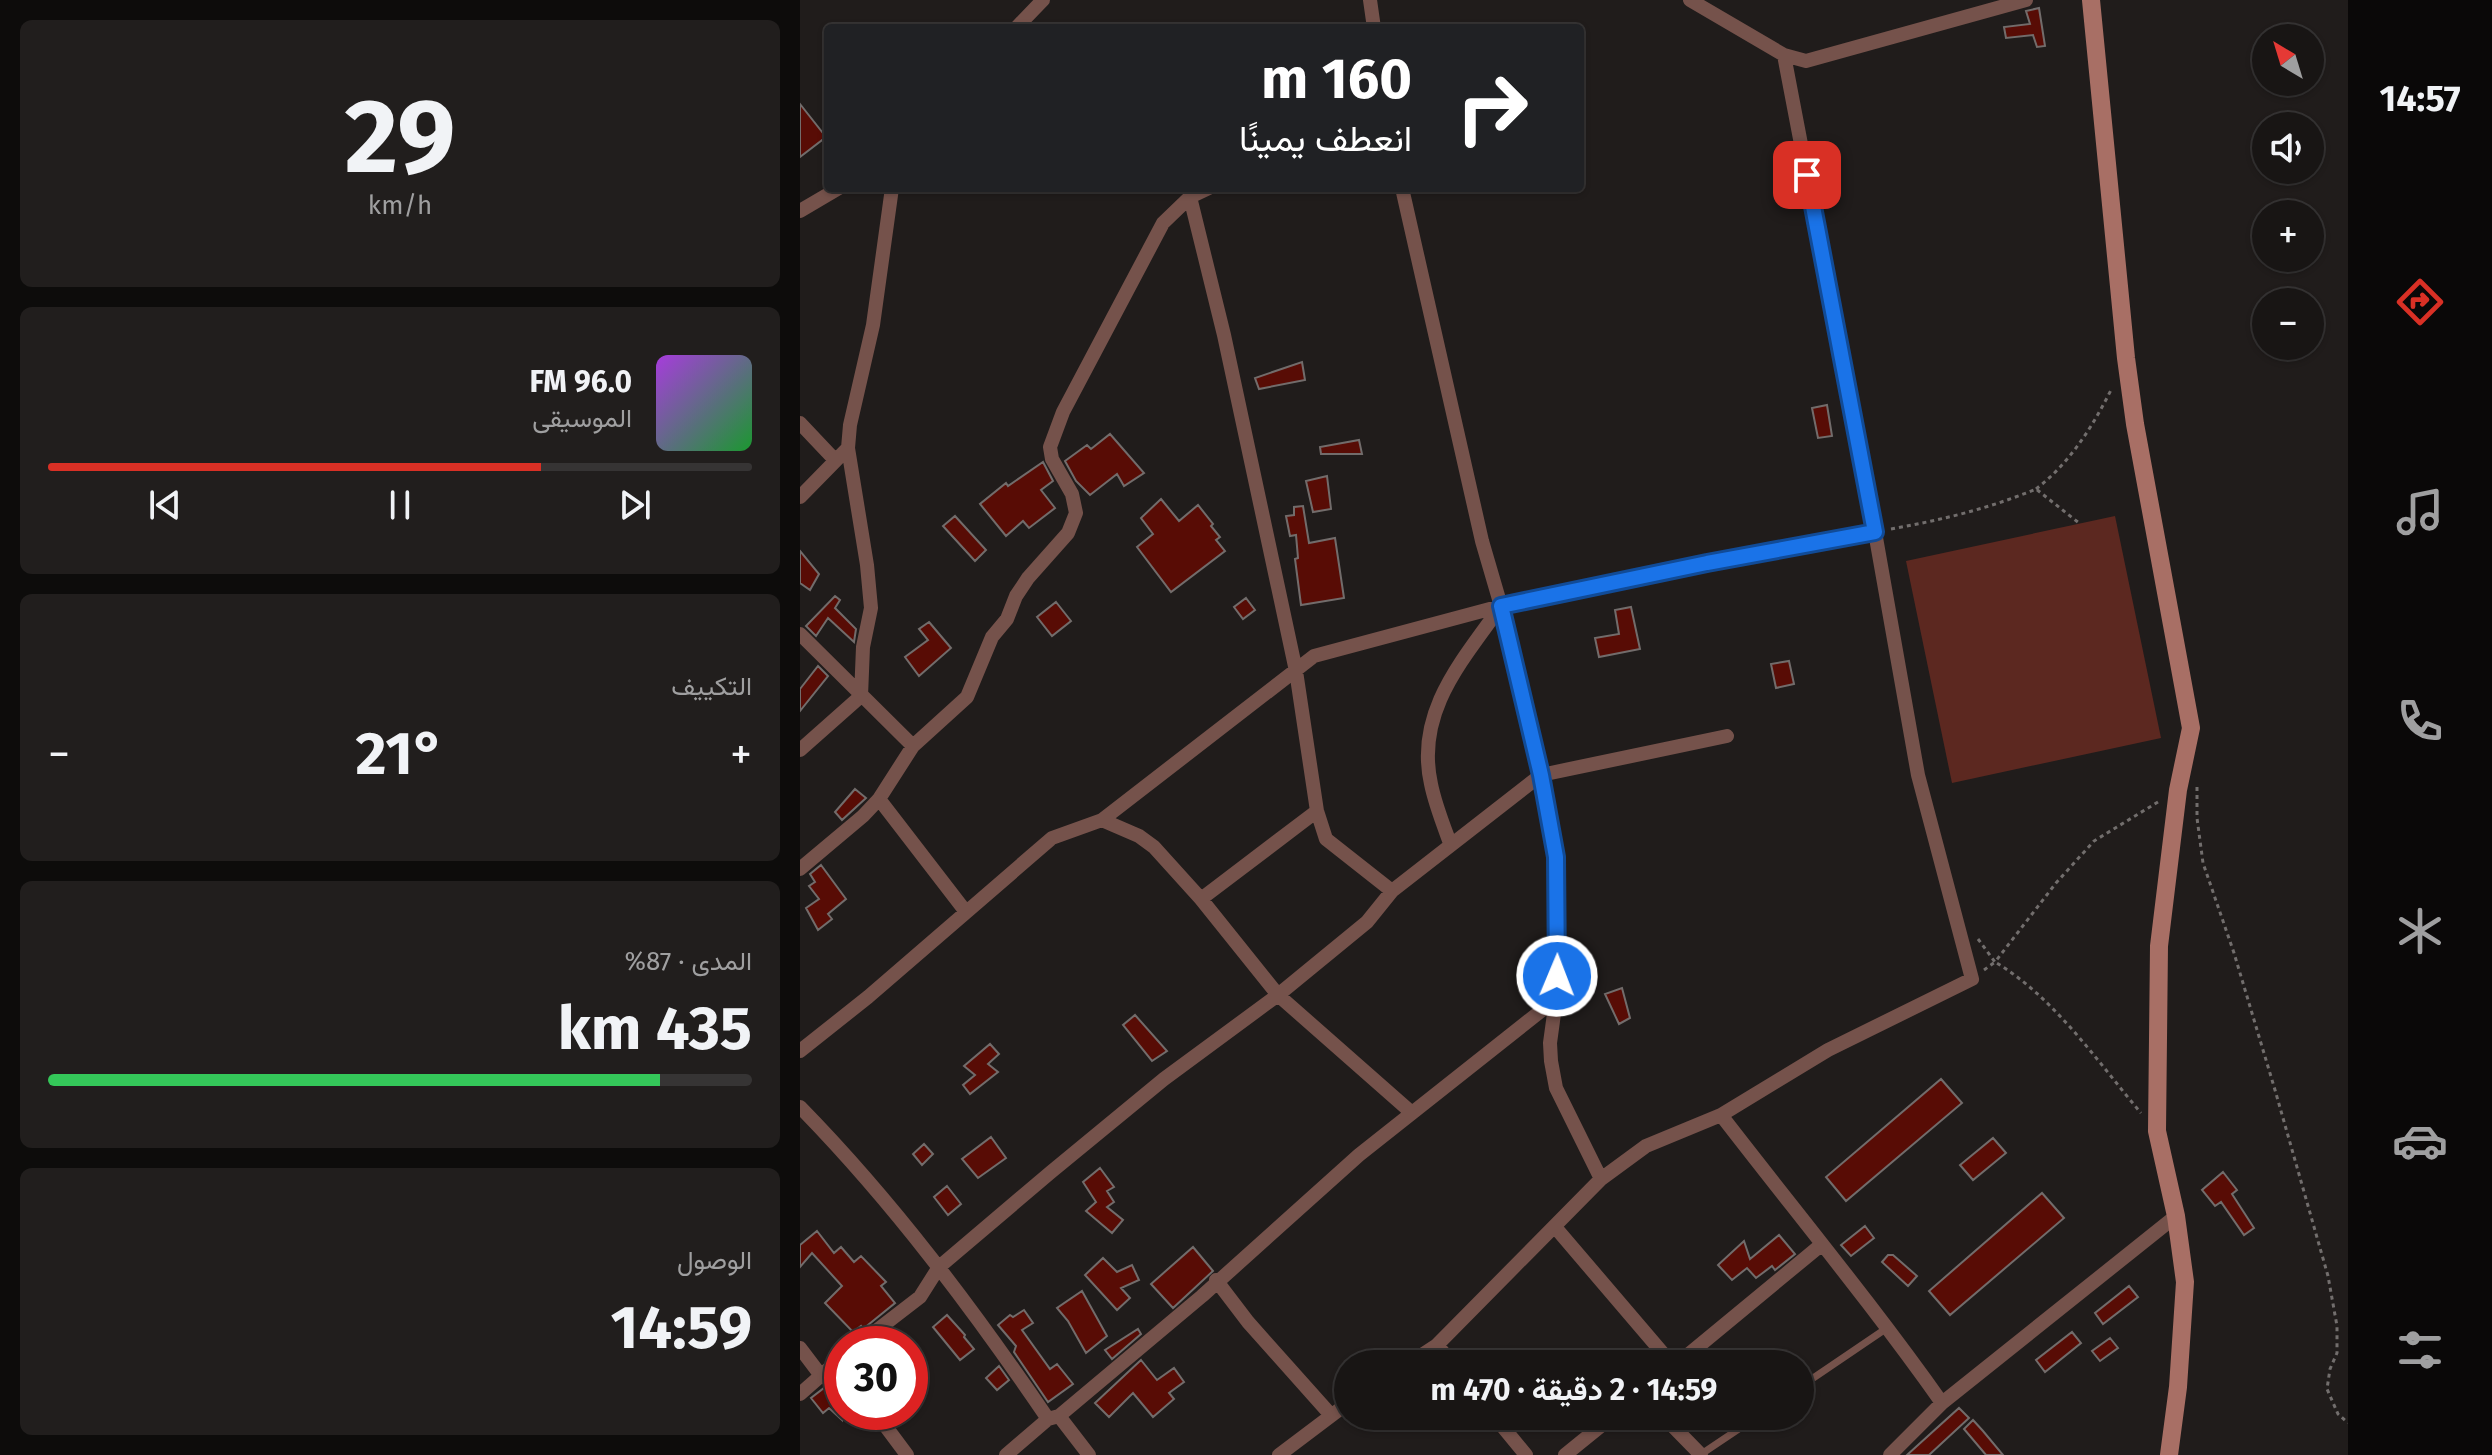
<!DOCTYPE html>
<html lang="ar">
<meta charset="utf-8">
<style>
:root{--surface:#181514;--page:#211e1d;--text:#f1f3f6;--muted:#9f9fa0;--line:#363434;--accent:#d93025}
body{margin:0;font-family:"Fira Sans",Vazirmatn,sans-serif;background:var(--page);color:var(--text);direction:rtl;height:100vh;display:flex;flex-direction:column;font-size:30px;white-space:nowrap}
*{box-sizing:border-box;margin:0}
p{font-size:26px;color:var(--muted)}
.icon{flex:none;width:44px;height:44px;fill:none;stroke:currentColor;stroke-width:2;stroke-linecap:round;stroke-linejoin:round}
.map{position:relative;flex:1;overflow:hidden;direction:ltr}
.details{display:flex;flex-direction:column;gap:20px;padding:20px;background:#0d0c0b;width:800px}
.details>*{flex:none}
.hud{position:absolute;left:24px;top:24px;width:760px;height:168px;border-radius:8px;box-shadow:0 2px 6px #0004,0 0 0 2px var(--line);direction:rtl;background:#202124;color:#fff;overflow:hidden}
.needle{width:52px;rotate:322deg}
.fabs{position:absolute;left:1452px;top:24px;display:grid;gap:16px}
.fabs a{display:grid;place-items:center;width:72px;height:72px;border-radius:50%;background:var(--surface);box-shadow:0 2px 6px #0004,0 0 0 2px var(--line);font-size:40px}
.speed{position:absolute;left:24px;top:1326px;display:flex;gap:16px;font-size:40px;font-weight:700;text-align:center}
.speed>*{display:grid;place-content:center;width:104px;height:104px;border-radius:50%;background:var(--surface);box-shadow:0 2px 6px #0004,0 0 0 2px var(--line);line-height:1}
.speed .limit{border:12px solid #d22;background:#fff;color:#111}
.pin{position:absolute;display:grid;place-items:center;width:68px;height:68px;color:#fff;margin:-34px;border-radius:16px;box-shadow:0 4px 12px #0006}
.me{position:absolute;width:88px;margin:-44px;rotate:1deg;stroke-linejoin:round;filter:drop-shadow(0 0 6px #0008)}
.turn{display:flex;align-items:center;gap:28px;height:168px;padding:0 40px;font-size:36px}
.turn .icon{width:104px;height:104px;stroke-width:2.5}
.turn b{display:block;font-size:56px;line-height:68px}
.big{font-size:60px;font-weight:700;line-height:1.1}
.details .widget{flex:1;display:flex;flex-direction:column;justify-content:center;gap:12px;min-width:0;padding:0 28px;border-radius:12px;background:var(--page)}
.details .dial{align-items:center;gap:0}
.dial b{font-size:104px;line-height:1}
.song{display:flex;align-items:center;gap:24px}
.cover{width:96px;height:96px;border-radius:12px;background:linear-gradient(135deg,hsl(280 70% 55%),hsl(130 70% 35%))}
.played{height:8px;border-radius:4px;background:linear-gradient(90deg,var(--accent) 70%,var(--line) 70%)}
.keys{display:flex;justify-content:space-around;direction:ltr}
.heat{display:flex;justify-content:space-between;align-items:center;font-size:44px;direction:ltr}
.charge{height:12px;border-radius:6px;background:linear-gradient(90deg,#34c759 87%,var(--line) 0)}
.trip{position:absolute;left:534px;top:1350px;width:480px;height:80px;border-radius:40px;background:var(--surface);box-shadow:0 2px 6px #0004,0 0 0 2px var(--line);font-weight:700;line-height:80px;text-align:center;direction:rtl}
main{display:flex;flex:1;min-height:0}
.tab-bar{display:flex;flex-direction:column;width:144px;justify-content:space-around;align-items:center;background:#0a0808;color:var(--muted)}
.tab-bar .icon{width:56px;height:56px}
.tab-bar .selected{color:var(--accent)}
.tab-bar b{font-size:36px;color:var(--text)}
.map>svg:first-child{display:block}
.green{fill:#5c2820}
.building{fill:#580c05;stroke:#726c6b;stroke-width:2}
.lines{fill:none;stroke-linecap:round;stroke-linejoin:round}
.path{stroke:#726e6d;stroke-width:3;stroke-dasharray:4 4;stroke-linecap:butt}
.lane{stroke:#75524b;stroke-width:7}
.street{stroke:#75524b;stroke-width:14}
.secondary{stroke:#a86f65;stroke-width:18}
.route-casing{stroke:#114b97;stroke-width:20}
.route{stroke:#1a73e8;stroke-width:14}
</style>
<main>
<nav class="tab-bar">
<b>14:57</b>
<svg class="icon selected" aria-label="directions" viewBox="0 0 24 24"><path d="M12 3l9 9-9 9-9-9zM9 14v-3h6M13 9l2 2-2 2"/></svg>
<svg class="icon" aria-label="music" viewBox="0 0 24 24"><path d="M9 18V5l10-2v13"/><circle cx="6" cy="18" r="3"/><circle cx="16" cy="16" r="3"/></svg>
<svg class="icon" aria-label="phone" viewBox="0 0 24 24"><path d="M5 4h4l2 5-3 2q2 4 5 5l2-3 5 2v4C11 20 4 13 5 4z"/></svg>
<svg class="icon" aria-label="climate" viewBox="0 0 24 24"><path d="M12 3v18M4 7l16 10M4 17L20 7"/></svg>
<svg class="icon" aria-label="car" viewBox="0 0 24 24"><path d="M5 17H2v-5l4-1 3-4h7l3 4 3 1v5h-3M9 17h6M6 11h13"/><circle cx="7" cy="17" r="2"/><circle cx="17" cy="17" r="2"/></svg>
<svg class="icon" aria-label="filters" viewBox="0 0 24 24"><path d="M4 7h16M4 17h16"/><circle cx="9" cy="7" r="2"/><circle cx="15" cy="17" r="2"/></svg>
</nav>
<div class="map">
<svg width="1548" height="1455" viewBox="0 0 1548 1455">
<rect width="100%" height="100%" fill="#201c1b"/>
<!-- green -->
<path class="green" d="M1315 516 1361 738 1152 783 1106 561Z"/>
<!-- building -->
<path class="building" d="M1239 8 1245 46 1237 47 1233 35 1206 38 1204 27 1230 24 1226 11Z
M0 104 26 137 0 157Z
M502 362 505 380 459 389 455 378Z
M1027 405 1032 436 1018 438 1012 408Z
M310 434 344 473 324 486 317 474 290 495 276 481 265 461 287 445 291 449Z
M559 440 562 454H521L520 447Z
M243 462 253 481 241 490 255 508 229 528 223 521 206 536 180 504 206 483 208 486Z
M527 476 531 509 513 512 506 481Z
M361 499 379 521 398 505 413 524 411 526 420 537 416 540 425 551 371 592 337 547 353 534 341 518Z
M503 506 509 543 535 538 544 598 501 605 495 559 498 558 496 535 490 536 486 516 494 515V507Z
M155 516 186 550 175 561 143 526Z
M0 551 19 574 10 590 0 583Z
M35 596 40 600 35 608 56 629 54 642 28 618 16 636 6 626Z
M446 598 455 610 443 619 434 607Z
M256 602 271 621 252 636 237 617Z
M831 607 840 649 799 657 795 638 819 634 815 610Z
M129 622 151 648 119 676 105 657 128 640 119 629Z
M989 661 994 684 976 688 971 664Z
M18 666 28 676 0 711V689Z
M55 789 66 798 42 820 35 812Z
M21 865 46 899 28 914 32 919 18 930 6 908 19 899 9 886 15 882 10 874Z
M822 988 830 1018 819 1024 805 994Z
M335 1015 367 1051 352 1061 323 1025Z
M190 1044 199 1054 188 1064 198 1072 170 1094 163 1085 175 1075 164 1066Z
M1141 1079 1162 1103 1046 1201 1026 1177Z
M191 1137 206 1158 178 1178 162 1159Z
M1193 1138 1206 1153 1173 1180 1160 1165Z
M124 1144 133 1154 122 1165 113 1154Z
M300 1168 314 1187 307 1191 314 1202 307 1207 323 1220 312 1233 286 1211 296 1202 283 1182Z
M1423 1172 1437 1190 1432 1194 1454 1228 1444 1235 1421 1202 1415 1206 1402 1190Z
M147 1186 161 1204 148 1215 134 1197Z
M1242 1193 1264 1218 1150 1315 1129 1291Z
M1065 1226 1074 1238 1051 1256 1041 1245Z
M17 1231 34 1253 41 1247 54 1262 61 1256 86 1282 81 1286 95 1303 63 1329 61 1326 53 1332 25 1303 42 1286 12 1253 0 1267V1245Z
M979 1235 995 1254 975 1270 972 1266 956 1278 947 1268 932 1280 918 1265 944 1241 950 1259Z
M393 1247 413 1271 373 1308 351 1284Z
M1088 1255H1093L1117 1276 1108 1286 1082 1262Z
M303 1258 317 1272 332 1265 339 1280 321 1288 330 1298 317 1310 285 1275Z
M1329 1286 1338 1297 1303 1324 1295 1313Z
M282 1291 307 1336 286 1353 268 1321 257 1308Z
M224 1310 233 1323 222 1330 250 1369 257 1364 273 1384 248 1402 214 1352 216 1346 198 1325 210 1315 213 1317Z
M147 1315 165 1335 164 1337 174 1349 160 1360 133 1327Z
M338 1329 341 1334 312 1359 305 1350Z
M1272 1332 1281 1343 1245 1372 1236 1360Z
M1310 1338 1318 1348 1300 1361 1292 1351Z
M341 1360 357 1380 374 1368 384 1382 369 1393 374 1399 353 1417 333 1393 309 1417 295 1403Z
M199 1366 209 1380 197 1390 186 1378Z
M24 1388 31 1397 42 1388V1420L29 1408 23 1413 11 1398Z
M1159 1408 1169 1418 1129 1455H1107Z
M1173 1420 1183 1431 1203 1455H1186L1164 1429Z"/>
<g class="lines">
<!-- path -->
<path class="path" d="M1236 489C1270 463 1293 426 1312 388
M1091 529C1141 520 1188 509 1236 489L1279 523
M1397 787V818L1403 863 1434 953 1475 1090 1528 1276 1537 1326V1353L1530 1369 1527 1389 1538 1414 1548 1423
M1178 939 1195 962 1256 883 1294 841 1358 802
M1184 970 1195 962C1254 997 1297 1061 1341 1113"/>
<!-- lane -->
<path class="lane" d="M1000 1387 1087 1328
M900 1455 958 1416"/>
<!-- street -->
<path class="street" d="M570 0 574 28
M890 0 984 55 1006 61 1226 0
M216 28 243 0
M602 188 682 541 701 606 741 775 756 857 757 947 756 999 750 1043 751 1061 756 1088 801 1179
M390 197 424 335 496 671 517 811 526 839 592 891
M0 211 39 188
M0 423 34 459
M0 497 48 448 50 425 73 325 92 188
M0 634 113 746
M0 750 61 696 63 647 71 608 67 565 48 448
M79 799 166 912
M302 820 339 836 354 847 401 899 478 995 612 1113
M650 843C643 824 635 804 631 784 615 712 662 661 701 606
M0 869 63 816 79 799 113 746 167 697 192 637 207 619 216 596 228 578 268 533 276 513 272 494 252 459 250 447 263 412 363 223 390 197 409 188
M401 899 517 811
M0 1051 68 997 252 838 302 820 514 656 701 606 907 563 1075 532
M0 1107C93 1202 173 1309 248 1419
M921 1115C995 1211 1072 1304 1142 1403
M755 1227 872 1364
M416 1280 448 1322 530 1414
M59 1344 120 1297 139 1267 251 1172 364 1079 478 995 567 922 592 891 741 775 927 736
M637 1345 653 1364
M0 1348 22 1377
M608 1364 637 1345 801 1179 846 1146 921 1115 1028 1050 1172 979 1118 775 1075 532 984 55
M877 1364 1021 1245
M0 1394 42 1357
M75 1412 107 1455
M259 1416 289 1455
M694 1416 726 1455
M863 1416 901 1455
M206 1455 248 1419 259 1416 402 1296 559 1155 756 999
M479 1455 548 1403
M765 1455 813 1416
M1090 1455 1142 1403 1376 1216"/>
<!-- secondary -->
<path class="secondary" d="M1291 0 1326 358 1335 424 1391 728 1378 790 1359 946 1357 1131 1376 1216 1385 1282 1378 1387 1369 1455"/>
</g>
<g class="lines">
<!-- route casing -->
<g class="route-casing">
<path id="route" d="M757 976 756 857 741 775 701 606 907 563 1075 532 1007 175"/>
</g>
<!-- route -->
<use href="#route" class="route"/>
</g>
</svg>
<div class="fabs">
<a><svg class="needle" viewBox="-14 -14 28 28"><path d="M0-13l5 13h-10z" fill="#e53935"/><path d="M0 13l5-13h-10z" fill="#9f9fa0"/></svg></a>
<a><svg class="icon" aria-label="sound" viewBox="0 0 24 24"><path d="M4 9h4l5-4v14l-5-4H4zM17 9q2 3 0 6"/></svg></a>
<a>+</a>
<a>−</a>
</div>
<div class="speed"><div class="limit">30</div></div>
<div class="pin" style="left:1007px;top:175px;background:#d93025"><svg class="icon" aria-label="arrive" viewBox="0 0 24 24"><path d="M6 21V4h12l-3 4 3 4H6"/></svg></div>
<svg class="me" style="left:757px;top:976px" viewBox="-20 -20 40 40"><circle r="17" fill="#1a73e8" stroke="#fff" stroke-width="3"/><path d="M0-11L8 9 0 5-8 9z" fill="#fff"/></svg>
<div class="trip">14:59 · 2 دقيقة · 470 m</div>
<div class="hud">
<div class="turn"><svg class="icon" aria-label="right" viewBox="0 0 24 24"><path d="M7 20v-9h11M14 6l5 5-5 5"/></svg><div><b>160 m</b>انعطف يمينًا</div></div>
</div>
</div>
<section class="details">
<div class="widget dial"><b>29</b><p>km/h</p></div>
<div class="widget">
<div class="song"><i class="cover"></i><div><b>96.0 FM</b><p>الموسيقى</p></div></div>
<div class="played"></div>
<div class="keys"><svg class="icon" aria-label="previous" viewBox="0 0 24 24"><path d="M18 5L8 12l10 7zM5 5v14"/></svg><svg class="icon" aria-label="pause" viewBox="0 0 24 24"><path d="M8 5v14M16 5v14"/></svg><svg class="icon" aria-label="next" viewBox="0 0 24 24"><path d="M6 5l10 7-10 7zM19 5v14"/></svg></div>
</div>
<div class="widget"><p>التكييف</p>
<div class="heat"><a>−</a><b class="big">21°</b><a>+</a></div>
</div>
<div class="widget"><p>المدى · 87%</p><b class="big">435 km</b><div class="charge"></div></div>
<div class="widget"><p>الوصول</p><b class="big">14:59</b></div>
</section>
</main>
